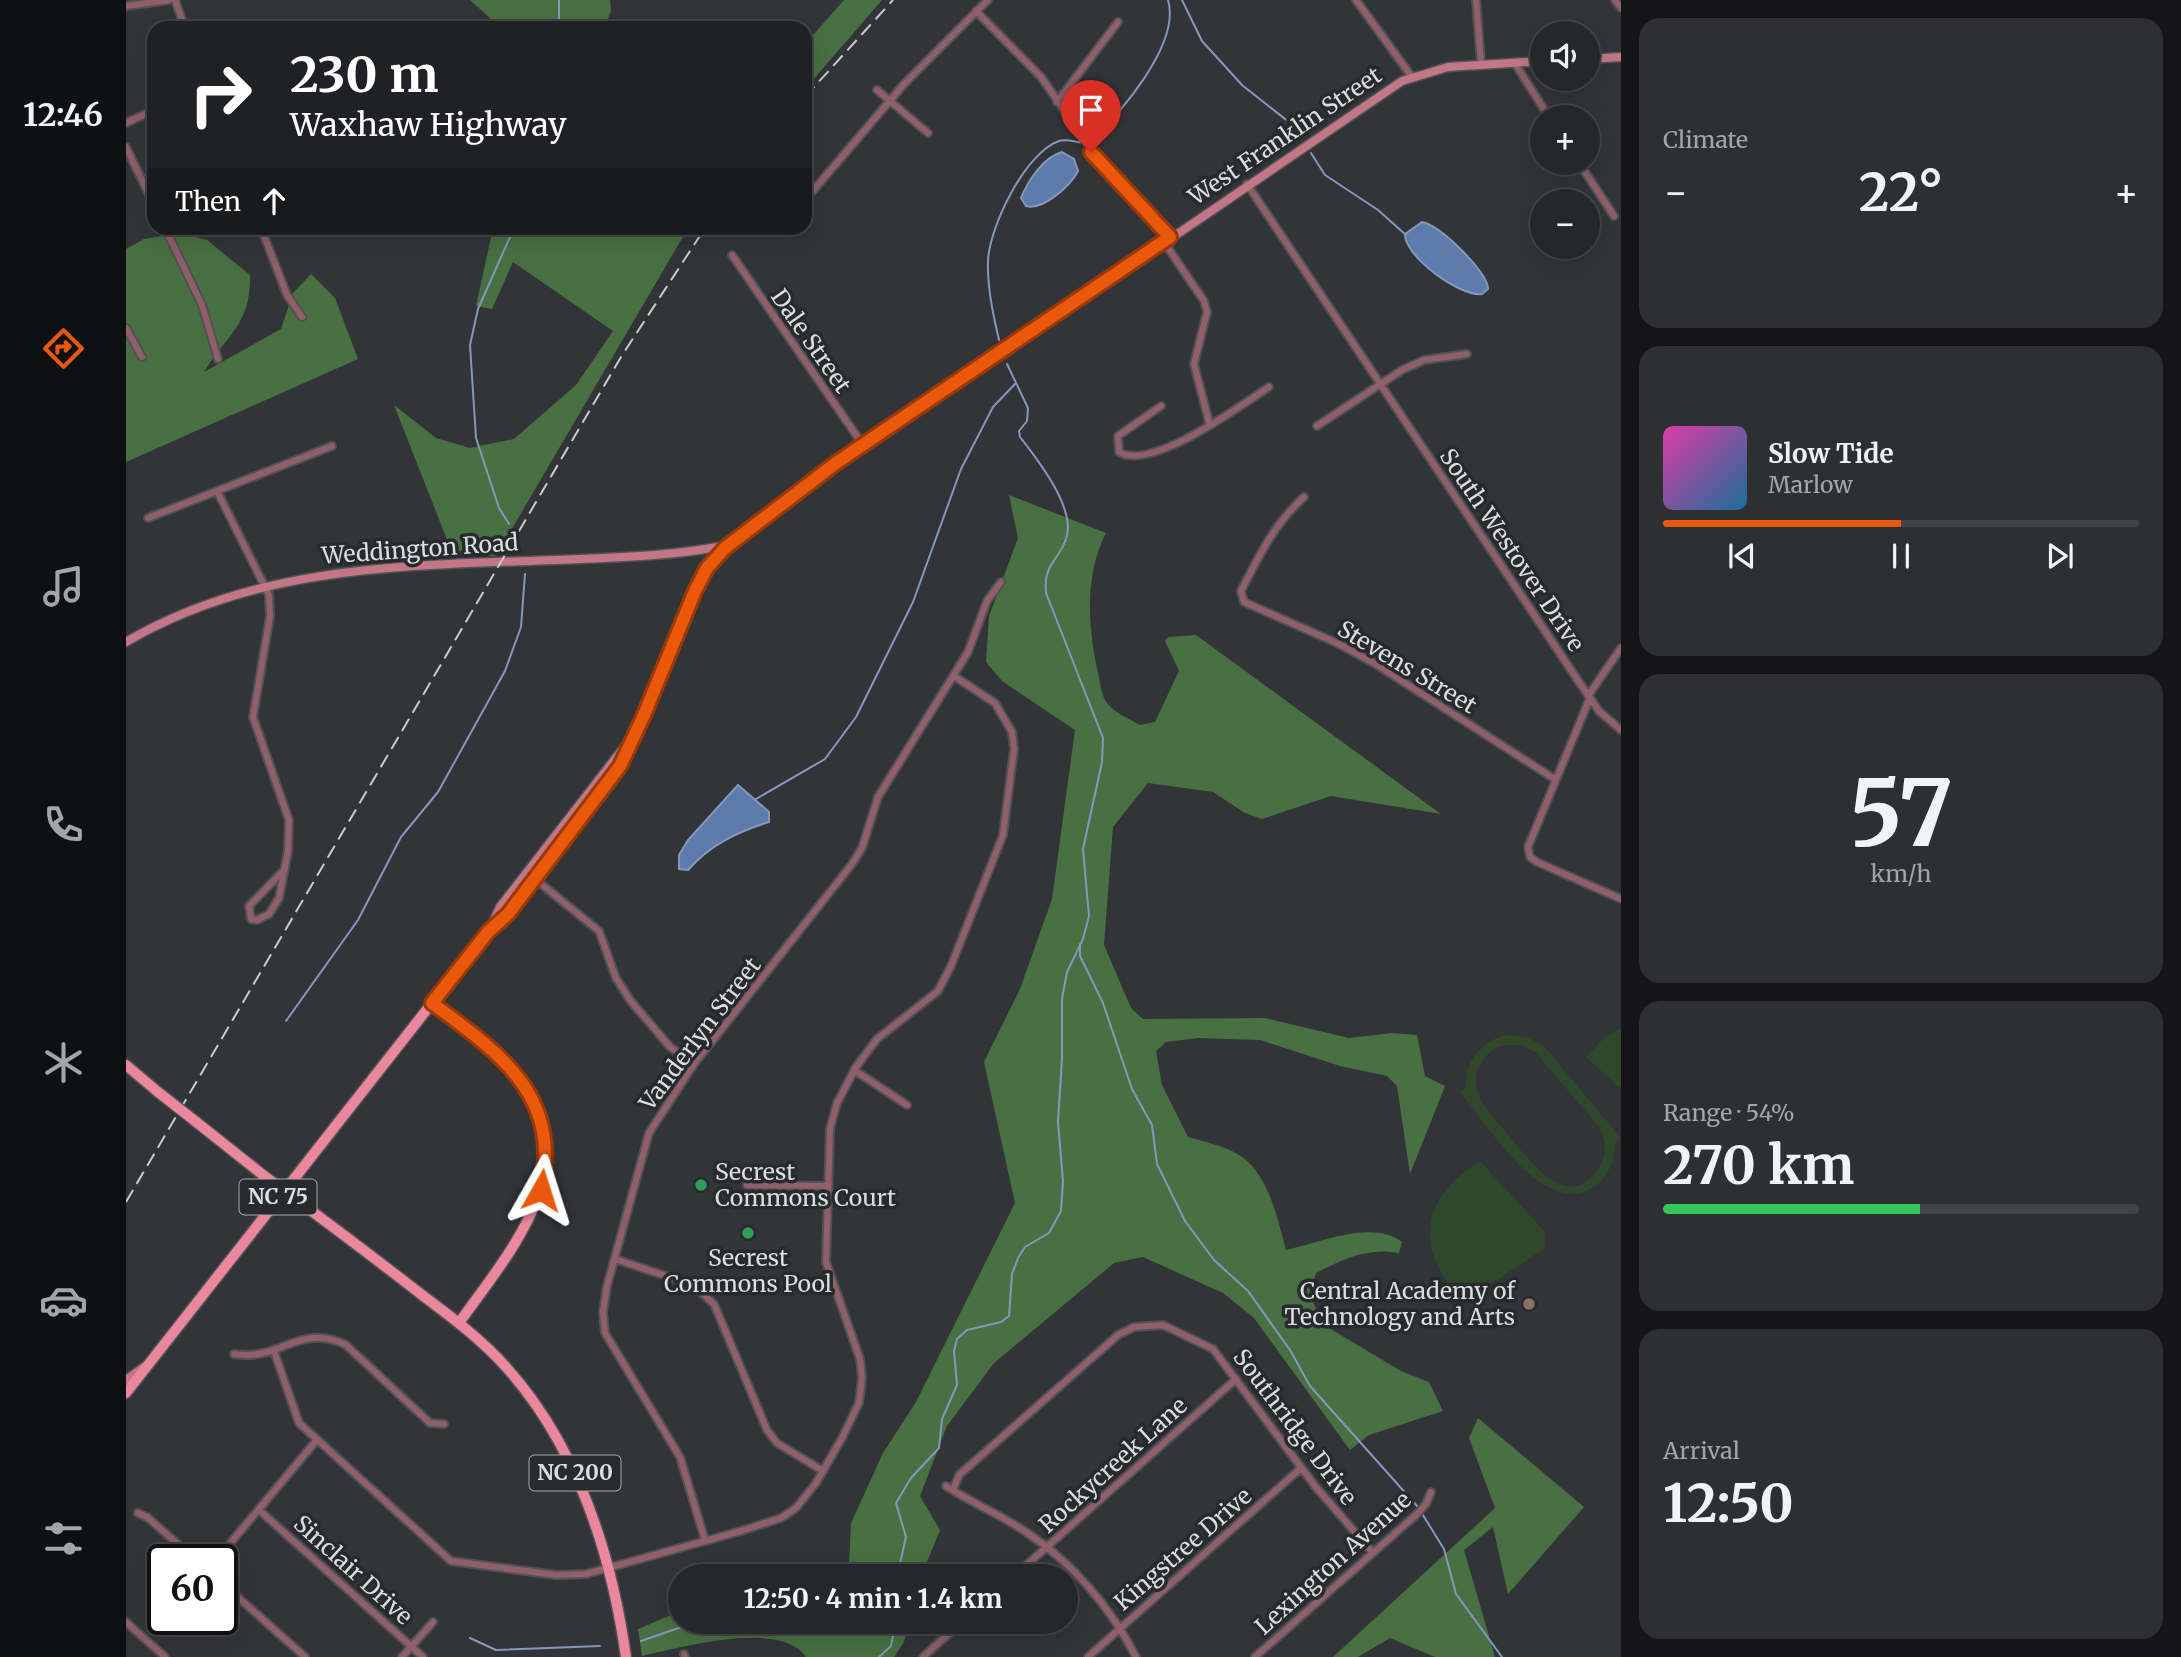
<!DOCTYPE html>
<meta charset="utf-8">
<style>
:root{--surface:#26272a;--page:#2e2f32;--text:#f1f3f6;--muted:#a4a5a8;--line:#424447;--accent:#ea580c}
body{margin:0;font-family:Merriweather,serif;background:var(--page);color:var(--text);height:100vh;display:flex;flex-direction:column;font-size:26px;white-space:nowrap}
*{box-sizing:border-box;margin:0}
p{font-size:23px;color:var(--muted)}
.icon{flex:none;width:38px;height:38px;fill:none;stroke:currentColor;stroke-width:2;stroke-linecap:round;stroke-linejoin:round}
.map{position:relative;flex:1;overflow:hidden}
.panel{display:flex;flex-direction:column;gap:18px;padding:18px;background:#151517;width:560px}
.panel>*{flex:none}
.top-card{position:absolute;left:21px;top:21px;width:665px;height:214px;border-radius:21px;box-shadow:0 7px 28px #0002,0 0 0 2px var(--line);background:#202124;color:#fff;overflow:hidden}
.buttons{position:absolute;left:1404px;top:21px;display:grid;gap:14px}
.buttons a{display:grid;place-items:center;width:70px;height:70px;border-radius:50%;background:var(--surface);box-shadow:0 7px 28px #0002,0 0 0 2px var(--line);font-size:35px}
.speed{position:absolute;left:21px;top:1544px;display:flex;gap:14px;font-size:35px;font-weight:700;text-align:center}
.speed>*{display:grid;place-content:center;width:91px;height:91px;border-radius:50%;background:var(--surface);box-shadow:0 7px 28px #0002,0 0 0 2px var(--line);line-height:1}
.speed .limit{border:4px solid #111;border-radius:10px;background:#fff;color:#111}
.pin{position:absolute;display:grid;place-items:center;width:60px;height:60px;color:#fff;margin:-72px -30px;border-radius:50% 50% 50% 0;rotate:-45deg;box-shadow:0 0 7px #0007}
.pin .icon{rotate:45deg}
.me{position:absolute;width:77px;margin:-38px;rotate:6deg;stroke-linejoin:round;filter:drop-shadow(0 0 5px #0008)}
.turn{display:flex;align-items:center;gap:24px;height:147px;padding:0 28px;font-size:32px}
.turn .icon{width:91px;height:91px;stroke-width:2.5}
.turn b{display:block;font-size:49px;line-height:60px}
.then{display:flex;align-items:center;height:66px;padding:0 28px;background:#0003;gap:14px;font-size:26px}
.big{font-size:52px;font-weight:700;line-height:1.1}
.panel .card{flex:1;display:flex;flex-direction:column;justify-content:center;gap:10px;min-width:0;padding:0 24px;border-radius:21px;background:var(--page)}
.panel .dial{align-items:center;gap:0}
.dial b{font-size:91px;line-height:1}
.song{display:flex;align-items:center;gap:21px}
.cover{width:84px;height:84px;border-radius:10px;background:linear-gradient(135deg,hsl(320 70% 55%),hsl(200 70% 35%))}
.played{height:7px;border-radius:4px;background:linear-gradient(90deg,var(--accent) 50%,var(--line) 50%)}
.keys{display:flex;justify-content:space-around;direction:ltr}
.heat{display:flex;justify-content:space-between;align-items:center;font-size:38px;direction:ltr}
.charge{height:10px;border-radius:5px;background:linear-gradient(90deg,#34c759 54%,var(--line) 0)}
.trip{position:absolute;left:542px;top:1564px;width:410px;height:70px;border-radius:35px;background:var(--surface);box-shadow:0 7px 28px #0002,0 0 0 2px var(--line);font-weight:700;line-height:70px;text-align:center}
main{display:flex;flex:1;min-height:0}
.menu{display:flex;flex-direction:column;width:126px;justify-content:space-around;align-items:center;background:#0f1011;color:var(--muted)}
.menu .icon{width:49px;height:49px}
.menu .active{color:var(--accent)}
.menu b{font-size:32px;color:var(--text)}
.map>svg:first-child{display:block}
.green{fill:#2f482b;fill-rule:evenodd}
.forest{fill:#487042}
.water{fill:#5d7bad;stroke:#8398bc;stroke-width:2}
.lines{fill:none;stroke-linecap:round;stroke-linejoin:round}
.stream{stroke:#8398bc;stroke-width:2}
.street-casing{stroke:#515256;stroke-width:10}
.secondary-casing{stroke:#515256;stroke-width:11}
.primary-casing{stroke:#515256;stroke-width:13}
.street{stroke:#905f69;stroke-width:6}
.secondary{stroke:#c37686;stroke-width:8}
.primary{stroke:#ea879d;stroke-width:10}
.rail{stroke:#cacbce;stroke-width:2;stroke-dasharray:14 7;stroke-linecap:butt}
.primary-bridge-casing{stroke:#515256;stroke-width:13;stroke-linecap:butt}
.primary-bridge{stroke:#ea879d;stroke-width:10}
.route-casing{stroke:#983908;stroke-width:18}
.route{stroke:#ea580c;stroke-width:12}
.leisure-dot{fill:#2e9e5b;stroke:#282a2e;stroke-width:2.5}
.education-dot{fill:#8d6e63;stroke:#282a2e;stroke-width:2.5}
.labels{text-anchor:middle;stroke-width:7;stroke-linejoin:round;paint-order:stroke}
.shield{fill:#282a2e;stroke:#a6a7ab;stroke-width:2}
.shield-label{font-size:21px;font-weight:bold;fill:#dcdde0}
.street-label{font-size:23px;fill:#dcdde0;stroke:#282a2e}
.poi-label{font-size:23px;fill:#dcdde0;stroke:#282a2e;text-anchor:start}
</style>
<main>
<nav class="menu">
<b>12:46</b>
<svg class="icon active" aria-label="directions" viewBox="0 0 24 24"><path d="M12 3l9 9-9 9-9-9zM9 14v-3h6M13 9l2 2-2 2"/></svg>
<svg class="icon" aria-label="music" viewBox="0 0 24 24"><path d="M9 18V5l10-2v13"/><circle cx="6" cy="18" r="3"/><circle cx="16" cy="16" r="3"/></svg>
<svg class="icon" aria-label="phone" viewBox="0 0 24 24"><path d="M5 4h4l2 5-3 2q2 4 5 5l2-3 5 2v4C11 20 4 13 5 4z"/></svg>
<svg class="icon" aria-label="climate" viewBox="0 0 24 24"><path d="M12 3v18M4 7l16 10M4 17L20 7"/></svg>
<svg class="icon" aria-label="car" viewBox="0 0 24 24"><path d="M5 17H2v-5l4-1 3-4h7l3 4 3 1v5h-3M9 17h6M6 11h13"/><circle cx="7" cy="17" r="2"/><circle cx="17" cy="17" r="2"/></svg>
<svg class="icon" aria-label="filters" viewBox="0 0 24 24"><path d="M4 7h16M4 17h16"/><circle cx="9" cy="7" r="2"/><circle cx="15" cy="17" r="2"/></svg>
</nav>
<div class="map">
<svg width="1495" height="1657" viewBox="0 0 1495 1657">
<rect width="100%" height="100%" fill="#323438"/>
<!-- green -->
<path class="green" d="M1495 1028V1089L1460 1057 1479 1037Z
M1381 1035 1400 1037 1418 1046 1495 1138 1489 1143C1488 1161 1483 1178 1466 1188 1416 1217 1362 1125 1334 1092L1340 1087C1339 1061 1355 1040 1381 1035ZM1380 1045H1395L1409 1052 1474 1128C1480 1142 1481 1156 1472 1169 1442 1214 1403 1160 1384 1137 1368 1117 1337 1091 1355 1063 1361 1053 1369 1047 1380 1045Z
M1354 1161 1419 1232V1248L1337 1302C1288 1249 1293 1200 1354 1161Z"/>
<!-- forest -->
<path class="forest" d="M344 0H484L485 11 478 28H375Z
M718 0H756L679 89V44Z
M367 228H549L558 235 370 556 327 555 268 405 310 438 344 448 388 439 450 385 487 331 387 262 366 309 350 306Z
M53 233 81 240 124 275C125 325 101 334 78 372L155 329 167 293 185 274 209 298 232 359 0 462V249L18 239Z
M883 495 980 533C958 576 962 628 972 673 974 681 975 692 979 700 985 711 1003 719 1014 725L1029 722 1053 671 1039 641 1042 637 1070 635 1315 814 1205 796 1136 819 1119 813 1087 792 1022 783 987 827 978 945 1005 1008 1017 1019 1139 1018 1223 1038 1266 1033 1291 1035 1299 1076 1319 1086 1284 1174 1271 1086 1261 1076 1214 1066 1134 1040 1072 1038 1040 1042 1030 1051 1036 1085 1062 1137C1079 1142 1097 1145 1113 1155 1142 1172 1152 1220 1160 1250 1193 1243 1247 1219 1276 1242L1273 1253C1242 1247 1217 1259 1190 1273L1183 1294 1198 1325 1275 1371 1303 1382 1317 1411 1243 1435 1224 1450 1128 1318 1097 1293 1017 1257 988 1263 868 1363 821 1426 794 1496 814 1530 795 1577H716L723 1565 725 1523 757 1453 790 1402 889 1203 858 1062 894 989 926 899 949 730 876 681 860 662 863 616 892 538Z
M1352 1418 1458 1507 1382 1594 1367 1527 1338 1550 1369 1657H1309L1264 1638 1232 1657H1207L1369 1508 1343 1438Z
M555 1611V1622H783L778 1642 768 1657H680C655 1619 553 1648 516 1656L512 1629Z"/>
<!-- water -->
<path class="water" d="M936 152 948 159 952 171C945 185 917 211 900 206L895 198C902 181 917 157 936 152Z
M1296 222C1312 223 1363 273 1362 289L1356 294C1334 297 1278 256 1279 234Z
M612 785 643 812V822C611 832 584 845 562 870L553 869V855L562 840Z"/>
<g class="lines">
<!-- stream -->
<path class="stream" d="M433 0V28
M1056 0 1076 41 1116 85 1173 130
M964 141C994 114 1055 44 1042 0
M1185 153 1199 175 1252 210 1280 235
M873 340C867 314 861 287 862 260 864 226 899 153 933 141 941 138 951 143 959 143
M383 524 373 508 350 438 344 345 352 309 388 228
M630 799 699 759 730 717 787 602 835 469 867 407 890 383
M954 944V956L977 1003 1006 1089 1026 1125 1031 1164 1059 1221 1088 1260 1122 1291 1164 1350 1184 1386 1292 1507
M160 1021 232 920 275 837 312 792 379 671 395 627 399 574
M1295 1512 1318 1549 1330 1594 1376 1657
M771 1577 780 1537 770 1503 785 1478 813 1448 816 1419 831 1385 828 1351 831 1339 841 1330 875 1322 883 1316 886 1274 892 1258 899 1247 923 1233 935 1211 937 1181 932 1122 936 1059V999L941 972 957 939 963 916 957 849 976 762 977 738 920 593C917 564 932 562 940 539 951 509 911 459 894 437L893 431 901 421 902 408 881 364
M624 1622 650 1626 679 1622
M344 1638 370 1650 474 1646
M515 1641 570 1622
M753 1657 765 1646 770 1622"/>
<!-- street casing -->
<g class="street-casing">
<path id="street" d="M49 0 59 28
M1230 0 1286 77
M1350 0 1355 63
M1489 0 1495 8
M0 6 43 0
M850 11 915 77 984 176 1044 237
M1388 62 1423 117
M751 90 802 133
M931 102 992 22
M0 123 28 110
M0 147 28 205
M1453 163 1488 216
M1121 184 1453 682 1473 711 1495 730
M686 192 779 83 862 0
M39 228 76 305 92 359
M135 228 161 295 176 317
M1038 242 1078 301 1081 312 1068 364 1083 422
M606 255 737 445
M0 328 16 357
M1035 406 992 436 993 452C1025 472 1115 405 1143 387
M1191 426 1276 370 1298 360 1341 354
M91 491 143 595 144 616 127 717 163 820 162 851 153 898 143 914 131 920 125 919 123 906 158 870
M1178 497C1148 524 1133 556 1115 591L1118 602 1213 644 1248 663 1430 780
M22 518 206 446
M1462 696 1495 648
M1464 698 1402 847 1404 857 1411 862 1495 899
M409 879 473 931 490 978 504 1000 544 1047 568 1064
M728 1070 781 1105
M621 1185 700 1186
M489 1259 567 1285 588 1304 641 1430 651 1443 697 1471
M148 1351 173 1423 325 1561 430 1575 460 1574 615 1531 655 1518 670 1508 690 1483 716 1438 733 1403 736 1378 734 1359 700 1262 704 1129 711 1103 730 1067 751 1039 812 991 825 966 877 835 888 749 886 732 869 703 828 676
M108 1354C154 1362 174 1322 220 1345L304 1423 318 1424
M820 1486C846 1503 875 1515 900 1532 947 1563 985 1608 1010 1657
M827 1490 833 1475 992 1335 1008 1327 1037 1325 1087 1349 1189 1486 1247 1553
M133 1510 297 1657
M12 1513 21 1517 69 1559
M579 1540 554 1457 479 1333 477 1312 481 1286 523 1133 568 1064 726 864 736 848 752 797 842 652 861 601 875 582
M91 1559 190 1441
M887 1577 1110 1379
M96 1583 179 1657
M0 1622 39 1657
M558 1654 559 1657
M276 1657 307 1622
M797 1657 836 1622
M962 1657 1175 1468
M1129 1657 1291 1514 1300 1504 1305 1492"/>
</g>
<!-- secondary casing -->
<g class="secondary-casing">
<path id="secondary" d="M1461 59 1495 57
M0 642C140 560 298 566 454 559 504 557 553 555 602 545
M365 926 374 907 499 746
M306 1003 362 932 382 914 493 766 518 715 568 591 581 568 599 548 641 513 798 402 884 348 1276 81 1322 67 1416 61
M0 1380 18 1367"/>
</g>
<!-- primary casing -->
<g class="primary-casing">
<path id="primary" d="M0 1065 32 1092
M69 1121 137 1175
M164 1195C210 1229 255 1263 300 1298 328 1319 357 1341 380 1367 452 1447 485 1552 500 1657
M0 1393 306 1003C335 1025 370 1046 392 1075 462 1166 385 1250 333 1323"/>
</g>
<!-- street -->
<use href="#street" class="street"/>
<!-- secondary -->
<use href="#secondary" class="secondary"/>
<!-- primary -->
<use href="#primary" class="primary"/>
<!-- rail -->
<path class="rail" d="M679 97 767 0
M0 1202 495 357 579 228"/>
<!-- primary-bridge casing -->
<g class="primary-bridge-casing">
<path id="primary-bridge" d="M32 1092 69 1121
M137 1175 164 1195"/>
</g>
<!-- primary-bridge -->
<use href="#primary-bridge" class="primary-bridge"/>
</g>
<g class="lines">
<!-- route casing -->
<g class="route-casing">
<path id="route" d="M415 1190C436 1095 373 1053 306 1003L362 932 382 914 494 766 518 715 569 591 581 568 599 548 710 463 1044 237 965 152"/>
</g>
<!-- route -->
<use href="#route" class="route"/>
</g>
<!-- markers -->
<g class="leisure-dot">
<circle cx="575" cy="1185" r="7"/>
<circle cx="622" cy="1233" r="7"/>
</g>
<circle class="education-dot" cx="1403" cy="1304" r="7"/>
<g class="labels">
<!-- shield labels -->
<g class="shield">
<rect x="113.5" y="1179.5" width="77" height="35" rx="5"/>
<rect x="403.5" y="1455.5" width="91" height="35" rx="5"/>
</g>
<g class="shield-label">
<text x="152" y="1204">NC 75</text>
<text x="449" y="1480">NC 200</text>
</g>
<!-- street labels -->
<g class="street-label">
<text transform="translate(1159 136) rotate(-34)" y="8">West Franklin Street</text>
<text transform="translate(685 341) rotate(55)" y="8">Dale Street</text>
<text transform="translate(294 549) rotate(-4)" y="8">Weddington Road</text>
<text transform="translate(1386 550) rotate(56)" y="8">South Westover Drive</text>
<text transform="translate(1281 667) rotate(31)" y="8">Stevens Street</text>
<text transform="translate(574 1034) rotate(-53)" y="8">Vanderlyn Street</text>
<text transform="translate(1169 1427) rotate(53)" y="8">Southridge Drive</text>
<text transform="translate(987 1465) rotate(-42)" y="8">Rockycreek Lane</text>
<text transform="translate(1057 1549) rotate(-41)" y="8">Kingstree Drive</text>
<text transform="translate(1207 1563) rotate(-42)" y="8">Lexington Avenue</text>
<text transform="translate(227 1570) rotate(42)" y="8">Sinclair Drive</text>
</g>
<!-- poi labels -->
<g class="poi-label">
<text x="589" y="1180">Secrest<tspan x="589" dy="26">Commons Court</tspan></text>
<text x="622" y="1266" text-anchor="middle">Secrest<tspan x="622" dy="26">Commons Pool</tspan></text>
<text x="1389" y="1299" text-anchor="end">Central Academy of<tspan x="1389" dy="26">Technology and Arts</tspan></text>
</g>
</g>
</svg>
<div class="buttons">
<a><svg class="icon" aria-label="sound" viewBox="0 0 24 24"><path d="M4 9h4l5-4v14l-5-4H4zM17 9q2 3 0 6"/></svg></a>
<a>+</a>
<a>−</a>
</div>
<div class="speed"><div class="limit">60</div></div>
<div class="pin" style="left:965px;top:152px;background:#d93025"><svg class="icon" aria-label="arrive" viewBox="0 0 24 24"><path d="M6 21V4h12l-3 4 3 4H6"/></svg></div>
<svg class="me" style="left:415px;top:1190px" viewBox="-20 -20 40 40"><path d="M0-17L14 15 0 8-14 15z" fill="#ea580c" stroke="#fff" stroke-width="4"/></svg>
<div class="trip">12:50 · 4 min · 1.4 km</div>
<div class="top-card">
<div class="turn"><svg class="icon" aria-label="right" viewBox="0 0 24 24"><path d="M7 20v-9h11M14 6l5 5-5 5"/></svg><div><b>230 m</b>Waxhaw Highway</div></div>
<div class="then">Then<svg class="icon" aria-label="ahead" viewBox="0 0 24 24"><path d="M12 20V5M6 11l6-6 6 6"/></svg></div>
</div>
</div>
<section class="panel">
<div class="card"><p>Climate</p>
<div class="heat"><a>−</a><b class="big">22°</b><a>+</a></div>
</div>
<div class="card">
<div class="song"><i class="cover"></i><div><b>Slow Tide</b><p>Marlow</p></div></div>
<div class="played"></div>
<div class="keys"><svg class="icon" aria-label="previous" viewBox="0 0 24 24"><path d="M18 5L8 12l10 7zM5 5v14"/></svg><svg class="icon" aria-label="pause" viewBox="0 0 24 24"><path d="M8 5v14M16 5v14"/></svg><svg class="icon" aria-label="next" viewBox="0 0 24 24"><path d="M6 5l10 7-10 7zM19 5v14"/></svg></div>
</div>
<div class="card dial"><b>57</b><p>km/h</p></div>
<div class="card"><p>Range · 54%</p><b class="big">270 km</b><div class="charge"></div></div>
<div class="card"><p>Arrival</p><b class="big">12:50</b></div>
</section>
</main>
